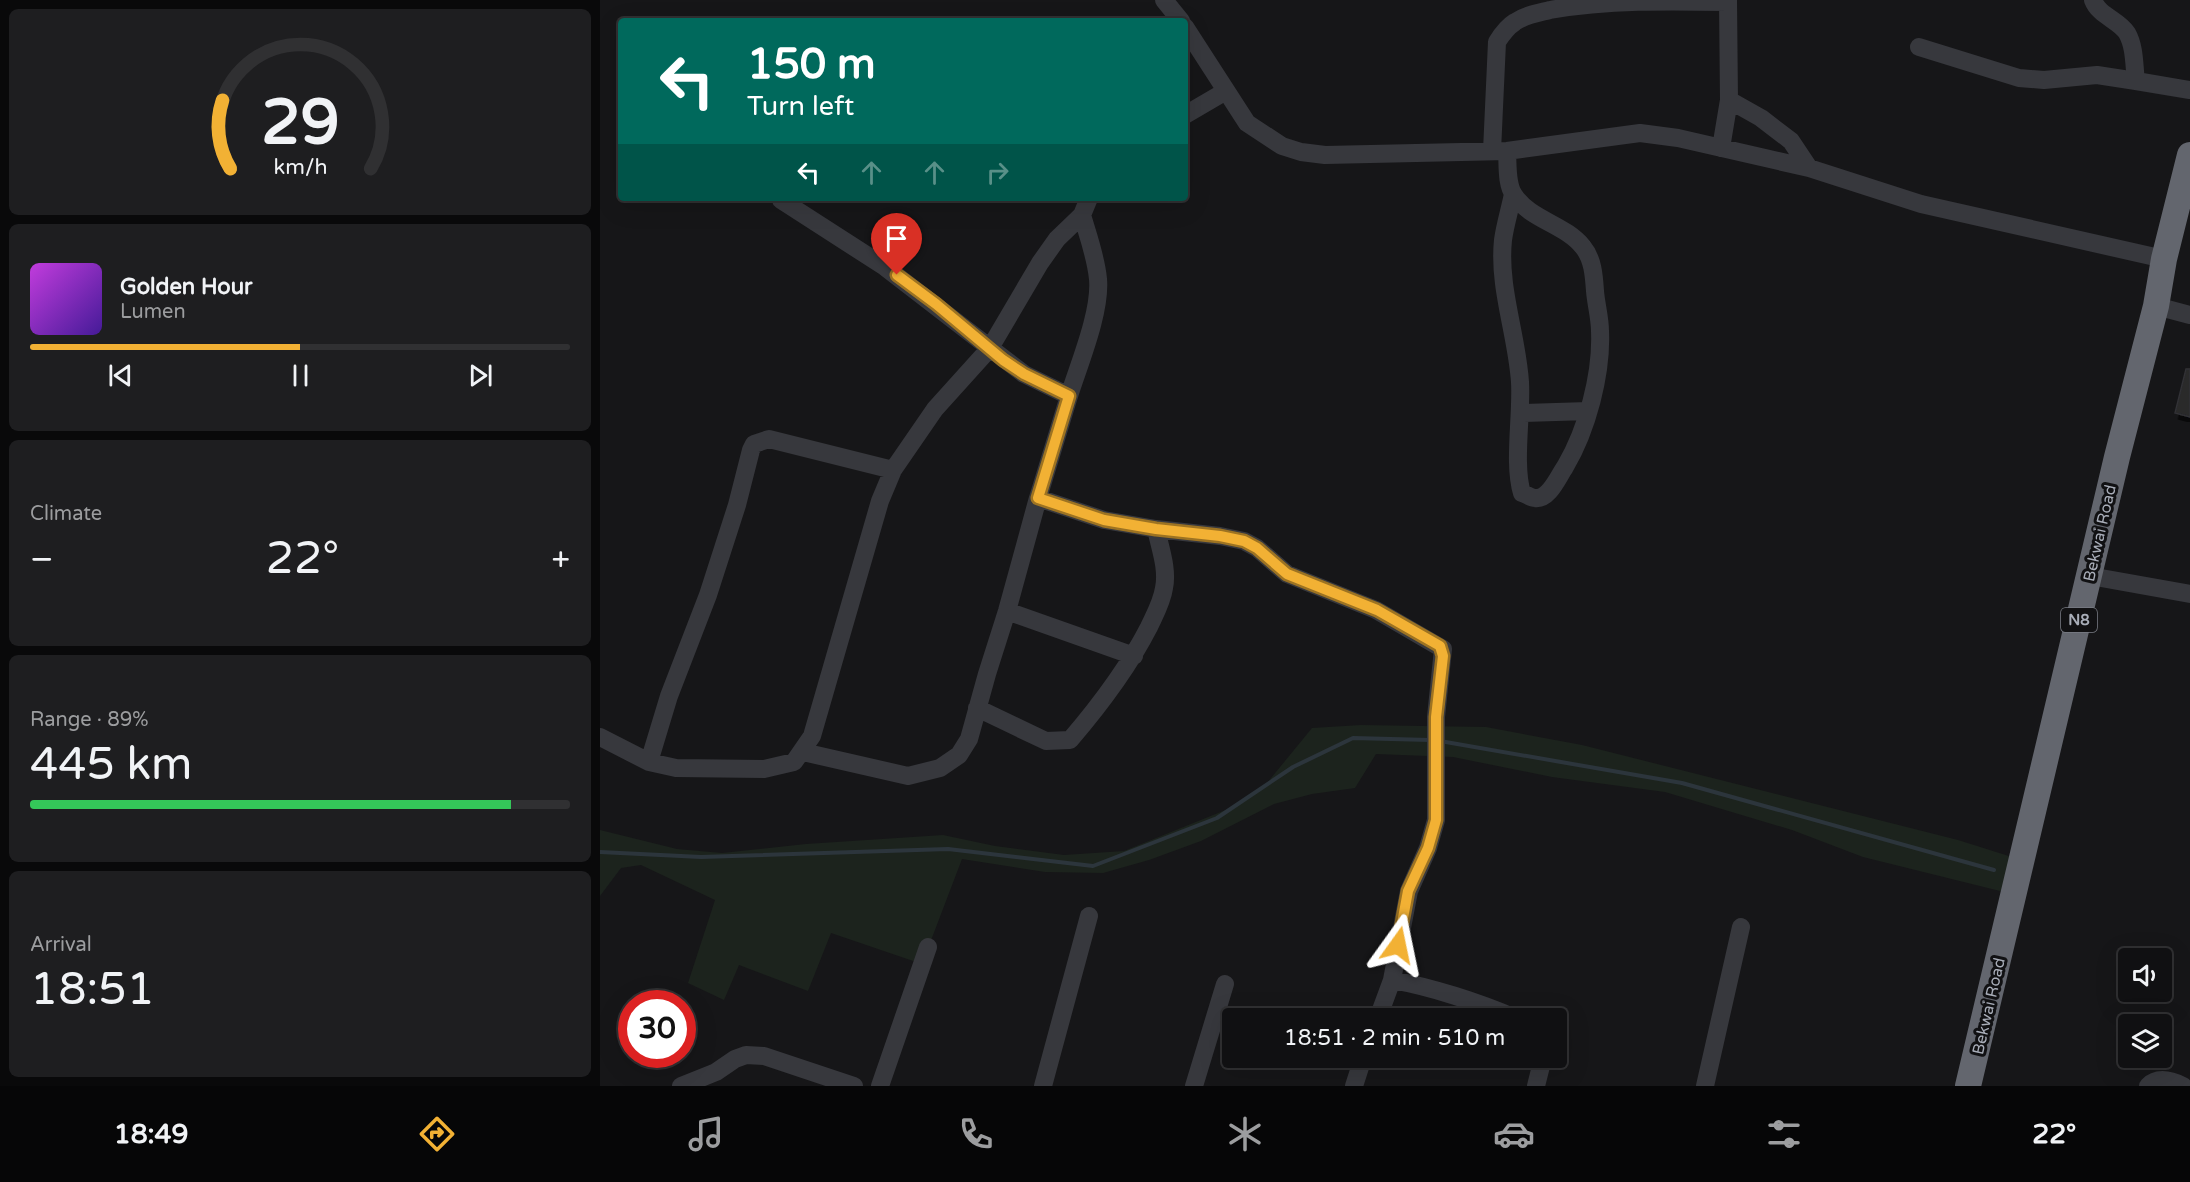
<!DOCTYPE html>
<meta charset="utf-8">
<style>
:root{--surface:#101012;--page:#1e1e20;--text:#f1f3f6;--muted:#9c9d9f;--line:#303032;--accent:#f2b134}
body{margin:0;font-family:"Varela Round",sans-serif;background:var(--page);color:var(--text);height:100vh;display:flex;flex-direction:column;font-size:22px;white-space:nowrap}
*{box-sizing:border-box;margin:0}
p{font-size:20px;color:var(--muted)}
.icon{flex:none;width:33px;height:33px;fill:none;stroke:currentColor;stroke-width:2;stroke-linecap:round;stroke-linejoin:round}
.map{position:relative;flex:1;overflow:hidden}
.panel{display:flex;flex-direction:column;gap:9px;padding:9px;background:#09090a;width:600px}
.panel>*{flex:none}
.banner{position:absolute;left:18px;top:18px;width:570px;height:183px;border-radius:6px;box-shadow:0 6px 24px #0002,0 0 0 2px var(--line);background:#00695c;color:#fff;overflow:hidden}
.fabs{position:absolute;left:1518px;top:948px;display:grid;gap:12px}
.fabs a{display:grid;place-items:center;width:54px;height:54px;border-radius:6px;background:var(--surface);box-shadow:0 6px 24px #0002,0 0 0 2px var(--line);font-size:30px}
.speed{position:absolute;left:18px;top:990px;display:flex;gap:12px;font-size:30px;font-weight:700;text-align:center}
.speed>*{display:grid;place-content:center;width:78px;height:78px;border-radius:50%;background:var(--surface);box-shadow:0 6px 24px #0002,0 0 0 2px var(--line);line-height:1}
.speed .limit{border:9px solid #d22;background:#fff;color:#111}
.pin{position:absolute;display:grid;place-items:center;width:51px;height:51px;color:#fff;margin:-62px -26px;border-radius:50% 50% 50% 0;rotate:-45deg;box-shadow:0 0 6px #0007}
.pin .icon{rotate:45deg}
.me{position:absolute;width:66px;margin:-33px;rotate:12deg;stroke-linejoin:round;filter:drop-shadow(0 0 4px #0008)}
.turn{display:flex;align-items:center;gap:21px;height:126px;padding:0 30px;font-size:27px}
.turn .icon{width:78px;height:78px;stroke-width:2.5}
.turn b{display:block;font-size:42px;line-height:51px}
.lanes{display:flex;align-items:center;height:57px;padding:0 30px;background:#0003;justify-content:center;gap:30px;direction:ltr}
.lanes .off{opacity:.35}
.big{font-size:45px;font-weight:600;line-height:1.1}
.panel .card{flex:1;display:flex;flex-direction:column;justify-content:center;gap:9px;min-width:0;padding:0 21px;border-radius:9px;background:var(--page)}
.panel .dial{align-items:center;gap:0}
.dial svg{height:156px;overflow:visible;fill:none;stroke:var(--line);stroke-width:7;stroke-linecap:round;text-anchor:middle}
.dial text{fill:var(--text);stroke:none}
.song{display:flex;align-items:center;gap:18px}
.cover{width:72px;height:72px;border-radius:9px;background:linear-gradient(135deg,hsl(290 70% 55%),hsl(260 70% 35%))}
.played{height:6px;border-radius:3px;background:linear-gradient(90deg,var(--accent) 50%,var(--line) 50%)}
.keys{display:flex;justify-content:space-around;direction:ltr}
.heat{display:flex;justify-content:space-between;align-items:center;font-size:33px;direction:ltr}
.charge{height:9px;border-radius:4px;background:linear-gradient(90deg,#34c759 89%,var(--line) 0)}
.trip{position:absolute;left:622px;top:1008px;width:345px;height:60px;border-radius:6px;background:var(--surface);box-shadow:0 6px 24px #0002,0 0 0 2px var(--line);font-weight:600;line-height:60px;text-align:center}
.dock{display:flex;height:96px;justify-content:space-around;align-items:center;background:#060607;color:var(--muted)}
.dock .icon{width:42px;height:42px}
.dock .current{color:var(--accent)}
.dock b{font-size:27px;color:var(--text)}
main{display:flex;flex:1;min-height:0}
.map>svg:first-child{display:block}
.green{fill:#1c231d}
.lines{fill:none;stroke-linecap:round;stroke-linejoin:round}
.stream{stroke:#2c353c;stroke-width:4}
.building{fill:#29292c;stroke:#303034;stroke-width:1.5;filter:url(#shadow)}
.minor{stroke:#37383d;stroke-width:18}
.highway{stroke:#63666e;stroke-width:26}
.route-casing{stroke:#9d7322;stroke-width:15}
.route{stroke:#f2b134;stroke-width:10}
.labels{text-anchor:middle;stroke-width:6;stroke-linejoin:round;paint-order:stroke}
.shield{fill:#111113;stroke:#7b7e86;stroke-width:1.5}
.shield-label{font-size:15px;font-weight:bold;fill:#a8adb8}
.street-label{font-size:16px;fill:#a8adb8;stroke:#111113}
</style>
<main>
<section class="panel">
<div class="card dial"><svg viewBox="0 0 100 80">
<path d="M14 69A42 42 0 1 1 86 69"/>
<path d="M14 69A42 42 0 0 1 10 34" stroke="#f2b134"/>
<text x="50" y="56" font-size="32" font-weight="700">29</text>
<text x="50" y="72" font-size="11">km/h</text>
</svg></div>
<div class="card">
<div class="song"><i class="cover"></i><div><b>Golden Hour</b><p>Lumen</p></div></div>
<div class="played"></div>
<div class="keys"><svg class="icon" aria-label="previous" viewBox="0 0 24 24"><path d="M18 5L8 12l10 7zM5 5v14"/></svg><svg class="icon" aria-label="pause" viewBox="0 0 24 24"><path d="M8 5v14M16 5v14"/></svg><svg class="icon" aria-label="next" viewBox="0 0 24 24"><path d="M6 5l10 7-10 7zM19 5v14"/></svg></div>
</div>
<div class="card"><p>Climate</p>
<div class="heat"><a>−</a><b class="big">22°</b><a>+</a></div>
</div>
<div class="card"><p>Range · 89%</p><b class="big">445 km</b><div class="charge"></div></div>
<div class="card"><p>Arrival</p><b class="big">18:51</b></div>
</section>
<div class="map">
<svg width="1590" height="1086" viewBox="0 0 1590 1086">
<defs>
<filter id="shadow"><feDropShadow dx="3.5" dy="6" stdDeviation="0" flood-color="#0009"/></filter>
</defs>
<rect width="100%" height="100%" fill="#161618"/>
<!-- green -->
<path class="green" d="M761 725 886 727 982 745 1358 840 1412 857 1404 892 1263 857 1192 830 1065 792 952 777 853 757 776 754 755 788 712 794 674 804 601 841 549 860 503 873 445 872 362 859 322 964 231 933 208 991 139 965 124 1000 88 983 115 900 41 865 21 868 0 896V830L77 849 122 853 206 844 343 835 395 846 464 855 524 851 633 807 667 783 712 728Z"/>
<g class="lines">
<!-- stream -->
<path class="stream" d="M840 741 1082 783 1394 870
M0 852 101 857 348 849 493 866 617 818 693 767 753 738 830 740"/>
</g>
<!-- building -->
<path class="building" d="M1586 369H1590V417L1575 413Z"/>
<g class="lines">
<!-- minor -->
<path class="minor" d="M564 0 581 21
M1493 0C1499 16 1519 20 1527 33 1535 47 1534 66 1536 81L1590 90
M585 27 647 123 682 146 701 152 725 155 907 151 1040 133 1078 138 1209 168 1321 204 1564 259
M1319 47 1419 78 1444 80 1497 75 1536 81
M1129 100 1161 118 1191 141 1209 168
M585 115 626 91
M1121 148 1129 100 1128 0
M892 151 897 42C902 34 907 27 915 22 925 15 938 13 950 10 1008 0 1068 1 1128 2
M907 151C908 164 906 184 914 195 930 220 965 224 983 247 993 259 994 276 995 291 996 304 1000 318 1000 331 1002 374 987 430 965 467 958 477 949 500 935 498 931 498 926 494 922 493 913 464 922 415 920 382 917 335 898 287 903 240 905 225 910 209 913 194
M482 215C488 236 496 257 498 279 501 312 479 364 469 396L424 374 390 348 440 263 457 239 482 215 489 198
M1556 306 1590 315
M921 413 988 411
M438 498 504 520 556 529 620 536 644 541 657 548 687 574 776 610 843 649 836 717V820L828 848 809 891 792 980 778 1018
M1490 576 1590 594
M407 611 534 656
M377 708 446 741 470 740C500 705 528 668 549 627 555 614 562 602 564 588 568 569 560 548 556 529
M0 737 49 762 76 768 164 769 194 762 212 736 280 501 293 470 335 409 390 348 285 267 181 200
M203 752 308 776 340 768 359 755 369 739 387 674 407 611 438 498 469 396
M49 762 69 696 108 595 137 505 151 450 154 444 169 439 293 470
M792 980C831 987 878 1002 915 1018
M81 1086 116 1072 135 1059 146 1055 164 1056 254 1086
M280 1086 328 947
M443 1086 489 916
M594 1086 625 984
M754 1086 763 1058
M936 1086 943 1058
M1105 1086 1141 927
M1548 1086C1558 1076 1571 1080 1583 1086"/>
<!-- highway -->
<path class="highway" d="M1368 1086 1517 457 1556 306 1564 259 1590 155"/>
</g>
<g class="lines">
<!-- route casing -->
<g class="route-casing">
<path id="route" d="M297 275 336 304 403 360 424 374 469 396 438 498 504 520 556 529 620 536 644 541 657 548 687 574 777 610 840 646 843 656 836 717V820L828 848 808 891 798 945"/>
</g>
<!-- route -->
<use href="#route" class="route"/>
</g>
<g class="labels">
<!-- shield labels -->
<rect class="shield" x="1461" y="608" width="36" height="24" rx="4.5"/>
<g class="shield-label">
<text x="1479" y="625">N8</text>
</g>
<!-- street labels -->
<g class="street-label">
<text transform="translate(1499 533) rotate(-77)" y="6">Bekwai Road</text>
<text transform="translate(1388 1006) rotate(-77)" y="6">Bekwai Road</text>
</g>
</g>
</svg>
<div class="fabs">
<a><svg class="icon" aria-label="sound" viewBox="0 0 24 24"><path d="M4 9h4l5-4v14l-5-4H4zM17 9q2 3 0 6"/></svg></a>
<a><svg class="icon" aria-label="layers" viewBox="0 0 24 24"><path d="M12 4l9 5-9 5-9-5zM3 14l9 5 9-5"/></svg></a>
</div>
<div class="speed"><div class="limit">30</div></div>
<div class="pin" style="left:297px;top:275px;background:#d93025"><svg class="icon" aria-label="arrive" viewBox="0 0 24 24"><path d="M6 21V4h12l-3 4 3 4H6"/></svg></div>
<svg class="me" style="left:798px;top:945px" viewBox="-20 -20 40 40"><path d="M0-17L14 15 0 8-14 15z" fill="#f2b134" stroke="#fff" stroke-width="4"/></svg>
<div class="trip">18:51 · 2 min · 510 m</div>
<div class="banner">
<div class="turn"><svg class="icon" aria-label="left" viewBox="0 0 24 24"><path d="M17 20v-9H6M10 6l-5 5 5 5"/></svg><div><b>150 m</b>Turn left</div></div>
<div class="lanes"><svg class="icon" aria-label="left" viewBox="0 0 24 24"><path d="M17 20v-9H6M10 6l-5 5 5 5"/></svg><svg class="icon off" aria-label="ahead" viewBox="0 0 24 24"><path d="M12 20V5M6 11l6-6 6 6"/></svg><svg class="icon off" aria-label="ahead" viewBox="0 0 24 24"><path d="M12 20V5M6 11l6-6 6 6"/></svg><svg class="icon off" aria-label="right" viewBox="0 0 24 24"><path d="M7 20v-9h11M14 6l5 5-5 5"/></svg></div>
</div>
</div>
</main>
<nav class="dock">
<b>18:49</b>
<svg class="icon current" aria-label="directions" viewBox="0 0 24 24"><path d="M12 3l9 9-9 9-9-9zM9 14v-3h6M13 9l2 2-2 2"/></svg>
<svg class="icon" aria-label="music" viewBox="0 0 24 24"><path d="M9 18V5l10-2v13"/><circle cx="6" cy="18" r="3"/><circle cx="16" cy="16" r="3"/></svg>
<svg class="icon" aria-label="phone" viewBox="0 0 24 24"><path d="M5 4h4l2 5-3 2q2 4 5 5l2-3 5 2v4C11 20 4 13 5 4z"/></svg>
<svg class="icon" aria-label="climate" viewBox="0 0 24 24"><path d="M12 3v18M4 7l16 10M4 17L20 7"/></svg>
<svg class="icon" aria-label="car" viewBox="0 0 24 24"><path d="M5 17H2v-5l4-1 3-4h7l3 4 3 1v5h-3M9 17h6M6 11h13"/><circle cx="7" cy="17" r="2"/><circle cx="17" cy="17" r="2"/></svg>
<svg class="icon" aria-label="filters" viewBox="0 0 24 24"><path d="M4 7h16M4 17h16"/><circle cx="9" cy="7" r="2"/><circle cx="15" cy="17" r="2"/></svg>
<b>22°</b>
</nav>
